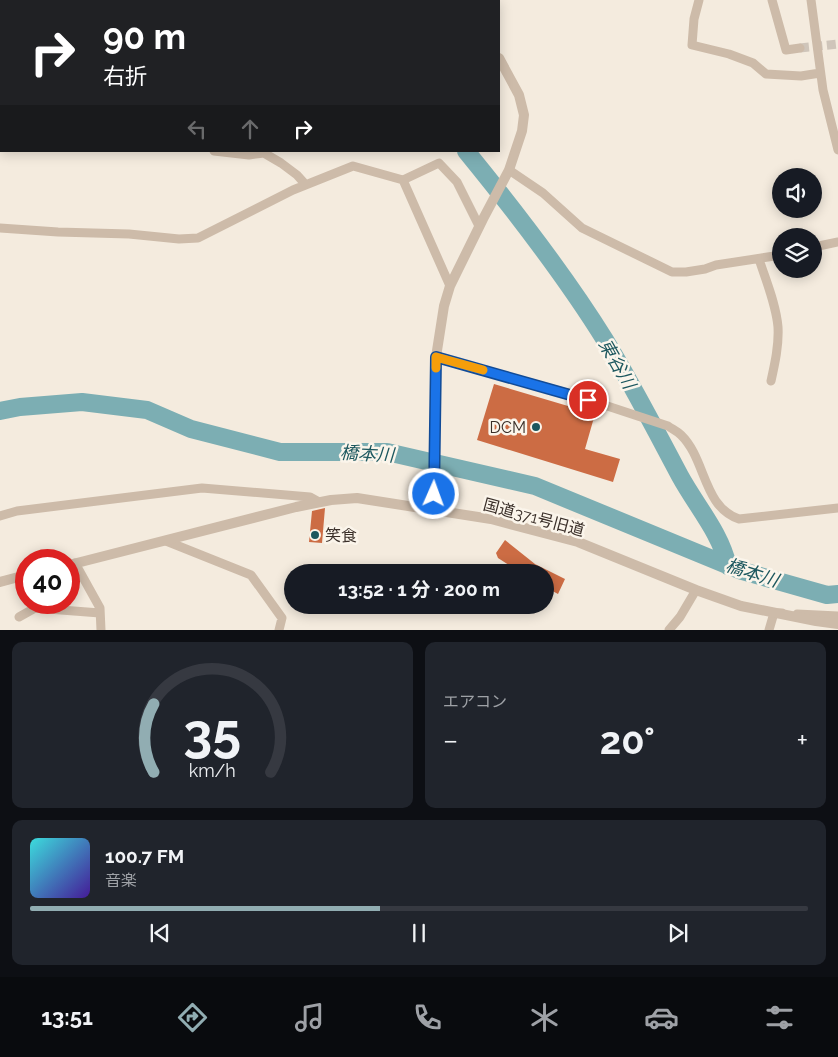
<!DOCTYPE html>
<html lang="ja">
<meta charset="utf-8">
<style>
:root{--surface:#171b24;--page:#20242c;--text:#f1f3f6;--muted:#9ea1a6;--line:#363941;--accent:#91adb2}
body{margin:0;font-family:Raleway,"Noto Sans JP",sans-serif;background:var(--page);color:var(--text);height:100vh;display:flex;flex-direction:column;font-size:19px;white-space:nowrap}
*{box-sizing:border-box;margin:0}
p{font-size:16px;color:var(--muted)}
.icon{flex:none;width:28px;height:28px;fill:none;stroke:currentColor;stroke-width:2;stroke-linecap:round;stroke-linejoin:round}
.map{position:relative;height:630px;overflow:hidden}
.sheet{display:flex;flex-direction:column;gap:12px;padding:12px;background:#0d0f14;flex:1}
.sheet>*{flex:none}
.hud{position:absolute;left:0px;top:0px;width:500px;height:152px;box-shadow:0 2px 12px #0003;background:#202124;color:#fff;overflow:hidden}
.fabs{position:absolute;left:772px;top:168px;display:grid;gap:10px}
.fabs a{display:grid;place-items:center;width:50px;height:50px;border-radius:50%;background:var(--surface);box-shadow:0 2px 12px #0003;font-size:25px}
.speed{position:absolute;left:15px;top:549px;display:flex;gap:10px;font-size:25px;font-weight:700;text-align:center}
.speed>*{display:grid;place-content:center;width:65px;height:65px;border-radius:50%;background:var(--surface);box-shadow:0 2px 12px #0003;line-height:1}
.speed .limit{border:8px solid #d22;background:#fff;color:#111}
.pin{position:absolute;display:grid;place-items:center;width:42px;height:42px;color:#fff;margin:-21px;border:2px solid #fff;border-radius:50%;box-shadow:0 1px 5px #0007}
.me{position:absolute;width:55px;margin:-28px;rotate:2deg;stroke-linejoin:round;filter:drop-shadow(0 0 4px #0008)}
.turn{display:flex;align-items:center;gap:18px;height:105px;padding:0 20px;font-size:22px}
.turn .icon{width:65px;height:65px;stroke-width:2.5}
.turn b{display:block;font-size:35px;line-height:42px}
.lanes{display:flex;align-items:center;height:48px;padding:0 20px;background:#0003;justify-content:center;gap:25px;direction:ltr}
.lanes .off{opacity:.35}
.big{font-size:38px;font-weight:700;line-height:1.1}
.sheet .tile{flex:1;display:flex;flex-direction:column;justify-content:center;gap:8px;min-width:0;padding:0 18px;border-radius:10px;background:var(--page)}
.sheet .dial{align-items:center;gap:0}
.dial svg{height:130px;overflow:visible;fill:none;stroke:var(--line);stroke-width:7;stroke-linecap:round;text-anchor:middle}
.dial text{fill:var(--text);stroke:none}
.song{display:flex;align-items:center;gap:15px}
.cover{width:60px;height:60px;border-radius:8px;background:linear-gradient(135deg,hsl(180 70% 55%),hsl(260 70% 35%))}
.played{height:5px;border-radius:2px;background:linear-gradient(90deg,var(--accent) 45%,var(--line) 45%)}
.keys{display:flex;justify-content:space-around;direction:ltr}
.heat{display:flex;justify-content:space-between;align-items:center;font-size:28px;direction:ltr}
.sheet .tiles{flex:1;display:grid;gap:12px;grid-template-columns:1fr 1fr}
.tile:last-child{grid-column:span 2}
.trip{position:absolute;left:284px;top:564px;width:270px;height:50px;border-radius:25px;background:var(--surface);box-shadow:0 2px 12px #0003;font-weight:700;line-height:50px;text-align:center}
.menu{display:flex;height:80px;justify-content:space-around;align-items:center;background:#090b0e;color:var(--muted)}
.menu .icon{width:35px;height:35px}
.menu .selected{color:var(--accent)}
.menu b{font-size:22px;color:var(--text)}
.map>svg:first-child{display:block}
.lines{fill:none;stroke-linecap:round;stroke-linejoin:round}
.river{stroke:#7caeb3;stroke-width:18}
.building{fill:#cc6c44}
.minor-tunnel{stroke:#cfc5ba;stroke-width:9;stroke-dasharray:9 4.5;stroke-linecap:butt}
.minor{stroke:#cdbba9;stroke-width:9}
.tertiary{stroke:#cdbba9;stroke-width:10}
.route-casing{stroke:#114b97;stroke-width:12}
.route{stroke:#1a73e8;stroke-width:9}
.slow{stroke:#f59e0b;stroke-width:9}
.poi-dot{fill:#1c575e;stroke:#fbf5eb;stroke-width:2}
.labels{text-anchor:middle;stroke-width:5;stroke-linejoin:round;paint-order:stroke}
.poi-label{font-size:16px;fill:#3a2f29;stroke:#fbf5eb;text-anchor:end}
.street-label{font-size:16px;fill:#3a2f29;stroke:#fbf5eb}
.water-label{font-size:18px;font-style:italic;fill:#1c575e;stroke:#fbf5eb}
</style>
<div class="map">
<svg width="838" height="630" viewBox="0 0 838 630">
<rect width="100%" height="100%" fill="#f4ebde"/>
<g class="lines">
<!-- river -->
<path class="river" d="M326 0 328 1
M466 151C515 211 564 274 605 340 632 384 656 431 680 476 697 507 720 532 728 566
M0 411 20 407 82 402 147 410 191 429 280 452H387L535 486 739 570 827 595 838 594"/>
</g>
<!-- building -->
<path class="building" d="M494 384 595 414 585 449 620 459 613 482 477 440Z
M325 508 322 543 309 542 312 511Z
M505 540 535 564 565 579 558 594 545 587V572H520L498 558 496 553Z"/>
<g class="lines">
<!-- minor-tunnel -->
<path class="minor-tunnel" d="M800 48 838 44"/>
<!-- minor -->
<path class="minor" d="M699 0 694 19 692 45 729 54 753 63 766 74 801 76 820 73
M772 0 786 50 800 48
M811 0 823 90 838 150
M0 99H1
M214 151 249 155 264 153 281 163 297 175 306 185
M509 170 543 193 582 228 672 272H686L705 269 716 265 781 255
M403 180 439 163 457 182 479 226
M0 228 58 232 129 234 179 239 198 238 293 190 353 166 403 180 450 286
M814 247 838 242
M759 259C766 281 776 304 778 327 779 345 775 363 771 381
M436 357 571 394 668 426C672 429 677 431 681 435 706 459 703 507 739 519L838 508
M0 516 17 511 202 488 310 497 319 502
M166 541 251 575 282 618 279 630
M75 563 100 608 101 630
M797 614 838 616
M19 617 35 608 100 613
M669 630 680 617 696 590
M769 630 774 613H782"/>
<!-- tertiary -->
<path class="tertiary" d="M466 0 467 1
M433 509 436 357 444 306 450 286 483 219 509 170 522 131 524 115 519 95 499 58
M69 565 296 507 331 500 357 498 491 519 578 542 696 590 741 606 816 621 838 624
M0 582 26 575"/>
</g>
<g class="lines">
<!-- route casing -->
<g class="route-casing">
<path id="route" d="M434 494 436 357 588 400"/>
</g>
<!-- route -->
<use href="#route" class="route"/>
<!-- slow -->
<path class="slow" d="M436 368V357L483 370"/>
</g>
<!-- markers -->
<g class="poi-dot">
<circle cx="536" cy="427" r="5"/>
<circle cx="315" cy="535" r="5"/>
</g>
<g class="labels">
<!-- poi labels -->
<g class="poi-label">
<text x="526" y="433">DCM</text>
<text x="325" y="541" text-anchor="start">笑食</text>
</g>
<!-- street labels -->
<g class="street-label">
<text transform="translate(534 517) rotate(15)" y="6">国道371号旧道</text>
</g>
<!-- water labels -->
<g class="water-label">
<text transform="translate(617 364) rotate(60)" y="6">東谷川</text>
<text transform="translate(367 454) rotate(3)" y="6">橋本川</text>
<text transform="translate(752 573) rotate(18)" y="6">橋本川</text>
</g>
</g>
</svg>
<div class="fabs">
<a><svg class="icon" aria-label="sound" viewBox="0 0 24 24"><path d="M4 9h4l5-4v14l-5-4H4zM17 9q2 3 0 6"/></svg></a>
<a><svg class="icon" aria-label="layers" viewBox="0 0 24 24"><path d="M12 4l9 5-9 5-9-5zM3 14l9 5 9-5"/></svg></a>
</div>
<div class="speed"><div class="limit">40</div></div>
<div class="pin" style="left:588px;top:400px;background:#d93025"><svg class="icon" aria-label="arrive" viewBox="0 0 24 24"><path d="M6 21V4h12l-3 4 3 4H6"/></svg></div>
<svg class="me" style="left:434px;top:494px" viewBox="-20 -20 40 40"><circle r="17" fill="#1a73e8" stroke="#fff" stroke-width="3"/><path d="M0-11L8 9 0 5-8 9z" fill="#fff"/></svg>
<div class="trip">13:52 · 1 分 · 200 m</div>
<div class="hud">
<div class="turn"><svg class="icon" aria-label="right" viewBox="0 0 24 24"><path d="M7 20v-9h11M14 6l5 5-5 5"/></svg><div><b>90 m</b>右折</div></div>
<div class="lanes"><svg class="icon off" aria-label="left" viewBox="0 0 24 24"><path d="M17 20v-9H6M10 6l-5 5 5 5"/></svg><svg class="icon off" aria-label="ahead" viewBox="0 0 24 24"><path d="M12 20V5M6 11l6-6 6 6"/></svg><svg class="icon" aria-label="right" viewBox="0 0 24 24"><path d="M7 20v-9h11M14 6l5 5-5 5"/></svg></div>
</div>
</div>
<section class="sheet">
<div class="tiles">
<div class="tile dial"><svg viewBox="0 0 100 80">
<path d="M14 69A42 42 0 1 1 86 69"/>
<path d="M14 69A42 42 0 0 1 14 27" stroke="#91adb2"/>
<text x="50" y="56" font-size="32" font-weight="700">35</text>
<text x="50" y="72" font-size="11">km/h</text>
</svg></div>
<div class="tile"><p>エアコン</p>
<div class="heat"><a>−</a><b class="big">20°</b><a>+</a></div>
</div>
<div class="tile">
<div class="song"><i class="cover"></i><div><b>100.7 FM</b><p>音楽</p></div></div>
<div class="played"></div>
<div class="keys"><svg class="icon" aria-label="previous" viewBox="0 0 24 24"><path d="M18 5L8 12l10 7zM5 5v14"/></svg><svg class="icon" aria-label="pause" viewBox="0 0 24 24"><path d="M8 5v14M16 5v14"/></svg><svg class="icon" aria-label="next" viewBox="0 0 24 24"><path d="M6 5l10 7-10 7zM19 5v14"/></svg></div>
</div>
</div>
</section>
<nav class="menu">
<b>13:51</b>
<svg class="icon selected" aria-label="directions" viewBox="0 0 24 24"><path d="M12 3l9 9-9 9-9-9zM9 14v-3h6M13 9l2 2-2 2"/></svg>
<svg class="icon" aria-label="music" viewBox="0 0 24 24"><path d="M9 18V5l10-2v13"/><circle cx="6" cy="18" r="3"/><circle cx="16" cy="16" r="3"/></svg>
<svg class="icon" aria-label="phone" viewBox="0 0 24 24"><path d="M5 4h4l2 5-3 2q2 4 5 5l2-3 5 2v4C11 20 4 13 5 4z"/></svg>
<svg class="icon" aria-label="climate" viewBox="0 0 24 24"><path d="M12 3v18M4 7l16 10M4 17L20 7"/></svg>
<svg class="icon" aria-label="car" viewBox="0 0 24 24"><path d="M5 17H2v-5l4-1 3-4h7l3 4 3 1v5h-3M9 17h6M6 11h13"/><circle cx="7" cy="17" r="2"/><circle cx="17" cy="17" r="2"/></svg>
<svg class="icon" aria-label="filters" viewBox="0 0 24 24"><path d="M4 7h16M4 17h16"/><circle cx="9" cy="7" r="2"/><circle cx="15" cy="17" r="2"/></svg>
</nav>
